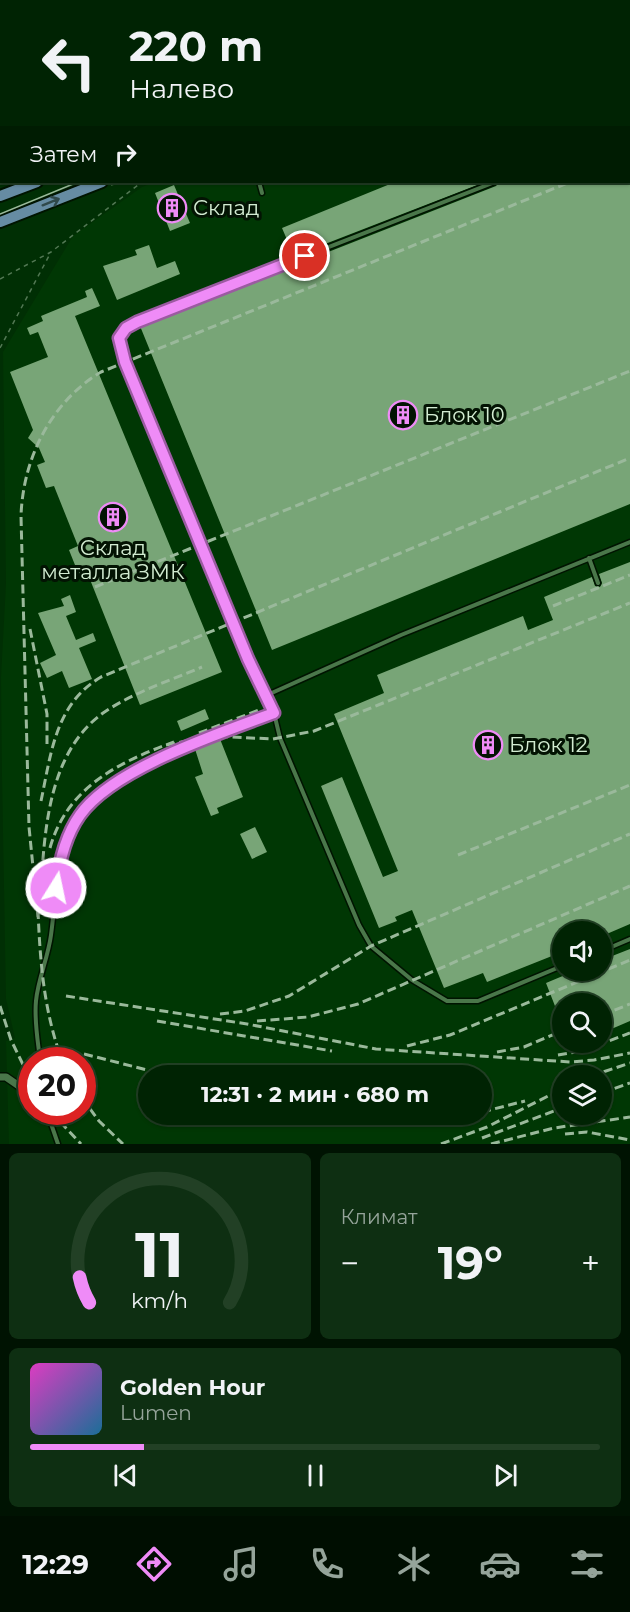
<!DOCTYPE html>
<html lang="ru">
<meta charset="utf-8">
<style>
:root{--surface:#002303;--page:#0e2f12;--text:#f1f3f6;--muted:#95a49a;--line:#224025;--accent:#ef8bf7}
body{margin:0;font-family:Montserrat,sans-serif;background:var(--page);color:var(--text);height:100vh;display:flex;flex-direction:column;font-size:22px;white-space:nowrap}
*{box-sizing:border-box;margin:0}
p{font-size:20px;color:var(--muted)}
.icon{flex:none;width:33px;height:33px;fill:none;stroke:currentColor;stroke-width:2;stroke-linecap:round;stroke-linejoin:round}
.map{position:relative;height:1144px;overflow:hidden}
.sheet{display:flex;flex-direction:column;gap:9px;padding:9px;background:#001302;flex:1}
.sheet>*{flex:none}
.banner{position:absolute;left:0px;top:0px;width:630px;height:183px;box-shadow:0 2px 4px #0004,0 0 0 2px var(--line);background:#002303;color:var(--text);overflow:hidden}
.controls{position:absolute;left:552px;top:921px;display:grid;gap:12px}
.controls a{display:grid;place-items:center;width:60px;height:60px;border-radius:50%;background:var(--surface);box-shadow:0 2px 4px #0004,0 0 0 2px var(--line);font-size:30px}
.speed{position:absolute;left:18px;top:1047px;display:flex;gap:12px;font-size:30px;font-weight:700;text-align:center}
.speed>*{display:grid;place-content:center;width:78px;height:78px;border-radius:50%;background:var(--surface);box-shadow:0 2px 4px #0004,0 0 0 2px var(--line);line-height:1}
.speed .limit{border:9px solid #d22;background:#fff;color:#111}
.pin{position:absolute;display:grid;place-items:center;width:51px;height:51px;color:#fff;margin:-26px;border:3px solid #fff;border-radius:50%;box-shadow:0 2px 6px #0007}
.me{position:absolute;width:66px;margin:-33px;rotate:10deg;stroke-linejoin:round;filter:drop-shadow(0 0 4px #0008)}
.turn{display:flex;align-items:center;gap:21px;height:126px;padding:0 30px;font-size:27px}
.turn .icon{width:78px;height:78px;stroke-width:2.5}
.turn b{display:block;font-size:42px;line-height:51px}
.then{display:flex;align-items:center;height:57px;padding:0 30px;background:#0003;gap:12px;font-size:22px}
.big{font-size:45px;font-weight:700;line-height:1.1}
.sheet .tile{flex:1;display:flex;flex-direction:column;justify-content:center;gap:9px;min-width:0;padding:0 21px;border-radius:9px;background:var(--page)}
.sheet .dial{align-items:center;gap:0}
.dial svg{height:156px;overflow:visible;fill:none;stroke:var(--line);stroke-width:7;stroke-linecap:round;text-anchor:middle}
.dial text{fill:var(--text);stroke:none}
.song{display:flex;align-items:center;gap:18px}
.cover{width:72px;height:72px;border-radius:9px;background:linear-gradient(135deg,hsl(310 70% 55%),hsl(200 70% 35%))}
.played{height:6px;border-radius:3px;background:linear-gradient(90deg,var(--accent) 20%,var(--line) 20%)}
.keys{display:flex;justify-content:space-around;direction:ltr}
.heat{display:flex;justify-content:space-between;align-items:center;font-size:33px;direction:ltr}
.sheet .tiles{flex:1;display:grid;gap:9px;grid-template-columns:1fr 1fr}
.tile:last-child{grid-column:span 2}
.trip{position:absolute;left:138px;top:1065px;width:354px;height:60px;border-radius:30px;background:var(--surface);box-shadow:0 2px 4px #0004,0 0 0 2px var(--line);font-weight:700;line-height:60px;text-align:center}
.dock{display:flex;height:96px;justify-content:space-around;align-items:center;background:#000e01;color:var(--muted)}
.dock .icon{width:42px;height:42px}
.dock .current{color:var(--accent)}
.dock b{font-size:27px;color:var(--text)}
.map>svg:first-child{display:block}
.built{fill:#003704;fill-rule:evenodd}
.building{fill:#78a577}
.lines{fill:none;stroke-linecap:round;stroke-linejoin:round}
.lane-casing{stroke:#001401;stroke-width:7}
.street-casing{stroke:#001401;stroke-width:10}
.primary-casing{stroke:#001401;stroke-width:14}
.path{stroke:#527854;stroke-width:1.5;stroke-dasharray:4.5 4.5;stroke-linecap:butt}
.lane{stroke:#4a774a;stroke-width:4}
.street{stroke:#4a774a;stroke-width:7}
.primary{stroke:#668ca3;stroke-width:10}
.tram{stroke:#9ab99b;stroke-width:1.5}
.rail{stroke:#9ab99b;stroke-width:3;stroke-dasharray:9 4.5;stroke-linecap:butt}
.oneway{stroke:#30494b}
.route-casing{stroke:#9b5aa1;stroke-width:15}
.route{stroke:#ef8bf7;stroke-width:10}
.labels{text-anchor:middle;stroke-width:6;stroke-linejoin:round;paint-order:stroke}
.poi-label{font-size:21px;fill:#d2ebd1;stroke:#031303;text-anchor:start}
</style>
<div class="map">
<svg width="630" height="1144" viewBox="0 0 630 1144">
<rect width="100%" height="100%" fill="#002f04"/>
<!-- built -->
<path class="built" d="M615 0H630V1144H9L6 1041 15 1038 6 999 2 777 1 677 6 583 3 352 73 236 142 187 155 182H628V2L611 1ZM562 932H602V970H562ZM562 1004H602V1042H562ZM32 1060H82V1112H32ZM148 1076H482V1114H148ZM562 1076H602V1114H562Z"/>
<!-- building -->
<path class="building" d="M395 182H485L294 256 282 228Z
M499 182H630V504L272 650 140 326 496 186Z
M174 185 190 223 170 231 155 193Z
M149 245 157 268 175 261 180 274 117 300 103 266 137 255 135 250Z
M92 288 100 306 75 316 222 672 140 705 89 577 81 580 69 550 78 546 54 486 46 488 37 465 45 462 39 448 28 438 33 430 10 372 48 357 38 332 30 335 27 328 43 321 41 316 87 297 85 291Z
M630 562V924L602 936V932H562V952L487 982 483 973 444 988 412 910 395 917 397 921 379 928 321 786 342 777 383 877 398 871 334 714 384 693 377 675 523 616 528 630 553 620 544 597 592 577 595 586 600 587 602 583 599 574Z
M70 595 76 612 66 616 76 640 93 633 96 641 79 648 92 679 69 688 62 671 47 678 40 663 56 655 38 613 64 606 61 599Z
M205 709 209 719 181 731 177 721Z
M220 739 243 797 217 808 219 813 211 816 195 777 203 774 195 749Z
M255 827 267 852 252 859 240 834Z
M630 949V1021L602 1033V1004H562V1024L546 983 577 970H602V960Z"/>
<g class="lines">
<!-- lane casing -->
<g class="lane-casing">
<path id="lane" d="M628 130 630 129
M259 182 262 193
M495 182 137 322 122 333 119 344 248 659 274 713 280 738 359 925 371 946 412 980 447 1001H478L562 966
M589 558 598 583
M265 696 401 635 630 542
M602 951 630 939
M40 1060C38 1041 34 1021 36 1001 38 979 48 958 51 935 56 899 55 862 72 829 102 770 215 735 274 713
M47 1112 58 1144"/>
</g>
<!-- street casing -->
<g class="street-casing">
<path id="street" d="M187 0 188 2
M363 2 367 0
M0 1077H6L32 1095
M46 1112 48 1114"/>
</g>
<!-- primary casing -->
<g class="primary-casing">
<path id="primary" d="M464 0 465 2
M500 2 504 0
M567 2 571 0
M0 196 37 182
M0 222 102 182"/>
</g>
<!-- path -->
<path class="path" d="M42 0V2
M450 0 451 2
M111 185 121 182
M0 279 51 252 142 182
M0 348 51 252"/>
<!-- lane -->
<use href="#lane" class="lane"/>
<!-- street -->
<use href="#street" class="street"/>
<!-- primary -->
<use href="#primary" class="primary"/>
<!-- tram -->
<path class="tram" d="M525 2 529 0
M540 2 544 0
M0 214 78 182"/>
<!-- rail -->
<path class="rail" d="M628 158 630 157
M95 587 630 371
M553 606 630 575
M30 629 47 714V744
M199 733 259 710
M166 745 211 736 273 739 314 731 630 603
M41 801C51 754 55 704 101 677L630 458
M50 848C67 787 119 762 174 742
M458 855 630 785
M41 887C45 824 50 746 109 709 138 691 171 680 202 667
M38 910C40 962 44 1012 62 1060
M38 917 29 827 21 516C23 458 51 402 101 372L570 182
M66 996 247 1024 376 1049 570 1062 594 1060 630 1053
M0 1006 11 1040 32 1083
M220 1014 245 1011 289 996 371 946 630 834
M602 1015 630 1004
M157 1021 332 1051
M257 1021 308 1017 358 1004 630 886
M407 1046 450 1035 630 960
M497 1052 524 1047 562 1031
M84 1054 171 1076
M558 1055 582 1051 630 1033
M591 1076 630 1063
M602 1093 630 1083
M82 1098 99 1121 123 1144
M51 1112 81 1144
M482 1112 525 1101
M296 1114C358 1131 407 1126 469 1114
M565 1134 587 1132 630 1140
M482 1138 562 1108
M441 1144 487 1127 562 1089
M491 1144 554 1128 630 1117"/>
</g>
<!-- one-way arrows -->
<defs><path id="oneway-shaft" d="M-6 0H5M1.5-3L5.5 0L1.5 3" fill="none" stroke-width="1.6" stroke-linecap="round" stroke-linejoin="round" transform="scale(1.5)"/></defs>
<use class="oneway" href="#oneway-shaft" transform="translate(51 202) rotate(-22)"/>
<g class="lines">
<!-- route casing -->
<g class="route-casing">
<path id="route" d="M56 888C59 862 65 836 80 815 113 768 221 733 274 713L248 659 125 362 119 338 126 328 137 322 305 256"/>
</g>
<!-- route -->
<use href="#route" class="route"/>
</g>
<!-- icons -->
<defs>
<g id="building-ring" transform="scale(1.5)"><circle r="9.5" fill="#031303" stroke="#ef8bf7" stroke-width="1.5"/><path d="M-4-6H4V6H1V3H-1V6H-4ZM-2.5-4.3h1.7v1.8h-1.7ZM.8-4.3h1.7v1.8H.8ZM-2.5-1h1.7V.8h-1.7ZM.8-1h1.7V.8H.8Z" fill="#ef8bf7"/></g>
</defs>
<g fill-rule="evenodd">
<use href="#building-ring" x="172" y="208"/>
<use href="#building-ring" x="403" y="415"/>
<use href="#building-ring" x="113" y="517"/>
<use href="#building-ring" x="488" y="745"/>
</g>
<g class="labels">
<!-- poi labels -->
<g class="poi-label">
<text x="193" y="215">Склад</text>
<text x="424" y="422">Блок 10</text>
<text x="113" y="555" text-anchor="middle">Склад<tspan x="113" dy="24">металла ЗМК</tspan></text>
<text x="509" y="752">Блок 12</text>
</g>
</g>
</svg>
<div class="controls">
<a><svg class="icon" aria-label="sound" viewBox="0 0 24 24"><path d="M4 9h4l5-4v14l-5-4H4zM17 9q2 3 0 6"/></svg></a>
<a><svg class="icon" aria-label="search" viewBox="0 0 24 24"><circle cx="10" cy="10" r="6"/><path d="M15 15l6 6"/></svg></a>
<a><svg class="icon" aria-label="layers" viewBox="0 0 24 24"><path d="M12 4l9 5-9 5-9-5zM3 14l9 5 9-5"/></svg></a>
</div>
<div class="speed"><div class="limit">20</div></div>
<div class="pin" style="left:305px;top:256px;background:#d93025"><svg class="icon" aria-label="arrive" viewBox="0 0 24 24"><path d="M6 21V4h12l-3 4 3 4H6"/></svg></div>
<svg class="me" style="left:56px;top:888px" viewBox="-20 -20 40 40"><circle r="17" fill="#ef8bf7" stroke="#fff" stroke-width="3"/><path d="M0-11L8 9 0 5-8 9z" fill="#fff"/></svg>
<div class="trip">12:31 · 2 мин · 680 m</div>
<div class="banner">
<div class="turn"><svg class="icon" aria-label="left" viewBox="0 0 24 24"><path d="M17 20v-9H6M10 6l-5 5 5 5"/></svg><div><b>220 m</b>Налево</div></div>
<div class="then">Затем<svg class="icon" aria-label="right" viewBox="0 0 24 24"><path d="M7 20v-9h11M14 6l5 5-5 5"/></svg></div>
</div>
</div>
<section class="sheet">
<div class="tiles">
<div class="tile dial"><svg viewBox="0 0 100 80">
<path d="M14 69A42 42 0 1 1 86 69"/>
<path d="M14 69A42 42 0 0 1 9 56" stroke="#ef8bf7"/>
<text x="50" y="56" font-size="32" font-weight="700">11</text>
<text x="50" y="72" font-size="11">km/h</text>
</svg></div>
<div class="tile"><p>Климат</p>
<div class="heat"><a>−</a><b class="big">19°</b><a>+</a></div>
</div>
<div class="tile">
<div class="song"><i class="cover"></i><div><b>Golden Hour</b><p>Lumen</p></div></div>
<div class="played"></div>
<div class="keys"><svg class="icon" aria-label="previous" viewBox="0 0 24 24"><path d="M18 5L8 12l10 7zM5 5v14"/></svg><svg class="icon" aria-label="pause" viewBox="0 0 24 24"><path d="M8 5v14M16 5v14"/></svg><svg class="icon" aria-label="next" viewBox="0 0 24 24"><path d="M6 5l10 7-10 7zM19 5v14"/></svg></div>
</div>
</div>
</section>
<nav class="dock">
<b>12:29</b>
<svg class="icon current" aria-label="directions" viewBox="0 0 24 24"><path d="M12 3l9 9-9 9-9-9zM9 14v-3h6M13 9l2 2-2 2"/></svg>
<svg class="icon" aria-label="music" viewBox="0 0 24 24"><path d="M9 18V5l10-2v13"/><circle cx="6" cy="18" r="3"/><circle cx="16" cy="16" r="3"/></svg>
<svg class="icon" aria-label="phone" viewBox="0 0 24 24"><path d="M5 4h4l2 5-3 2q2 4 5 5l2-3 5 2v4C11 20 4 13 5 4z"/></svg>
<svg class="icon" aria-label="climate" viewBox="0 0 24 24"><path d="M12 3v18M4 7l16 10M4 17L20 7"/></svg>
<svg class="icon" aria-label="car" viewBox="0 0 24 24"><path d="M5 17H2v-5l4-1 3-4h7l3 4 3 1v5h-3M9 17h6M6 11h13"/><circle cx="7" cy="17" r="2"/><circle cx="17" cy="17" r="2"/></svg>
<svg class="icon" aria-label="filters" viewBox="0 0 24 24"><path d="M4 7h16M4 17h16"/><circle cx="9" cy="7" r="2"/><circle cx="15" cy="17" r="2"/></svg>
</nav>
